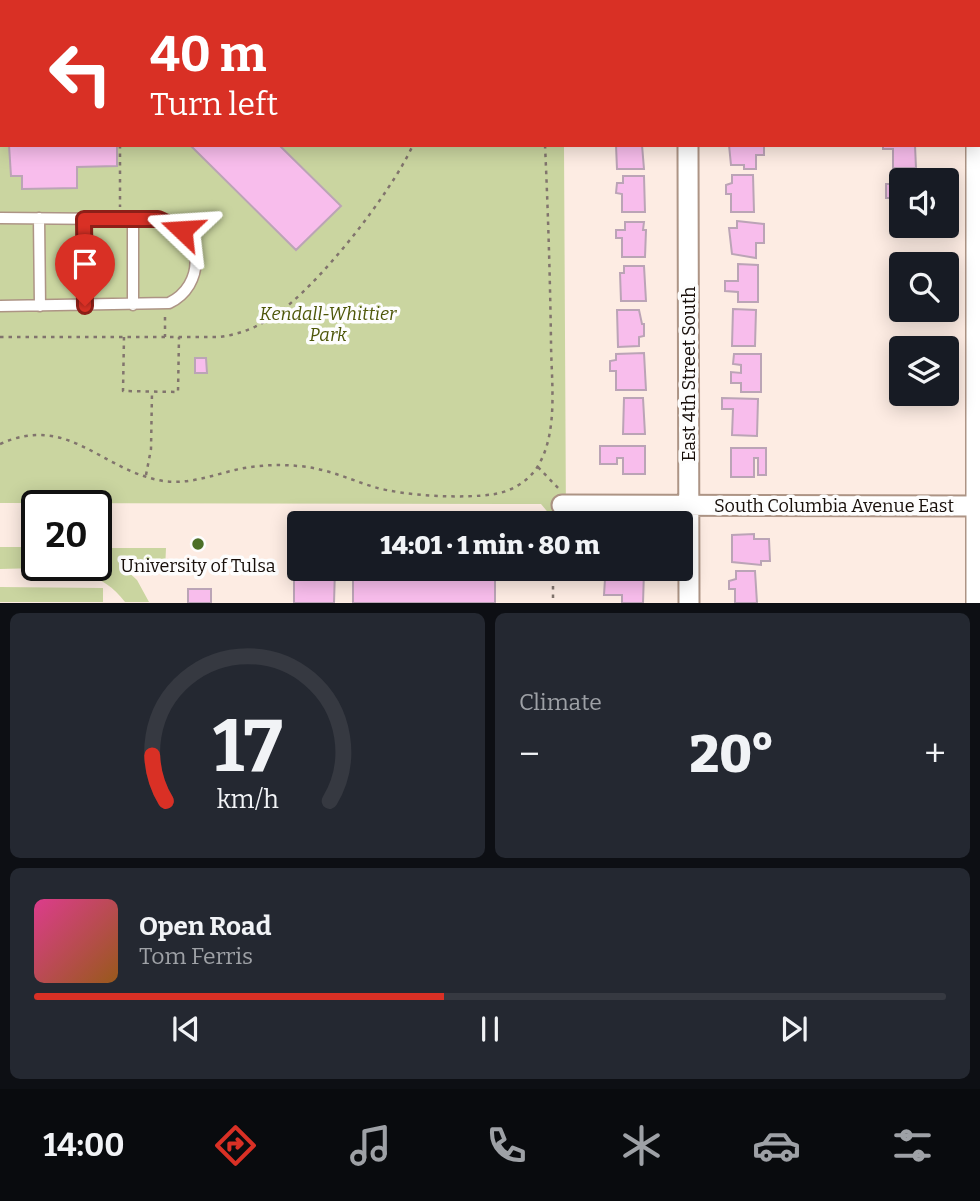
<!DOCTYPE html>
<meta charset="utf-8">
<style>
:root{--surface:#171b24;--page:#242831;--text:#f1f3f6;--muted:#9ea1a6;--line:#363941;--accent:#d93025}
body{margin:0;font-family:Bitter,serif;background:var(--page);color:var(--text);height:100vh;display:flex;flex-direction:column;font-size:26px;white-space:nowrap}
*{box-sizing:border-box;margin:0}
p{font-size:23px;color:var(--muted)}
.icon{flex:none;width:38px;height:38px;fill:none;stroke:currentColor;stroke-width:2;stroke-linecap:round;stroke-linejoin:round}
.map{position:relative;height:603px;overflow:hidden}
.details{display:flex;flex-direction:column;gap:10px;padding:10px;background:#0d0f14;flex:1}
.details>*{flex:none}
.hud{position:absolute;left:0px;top:0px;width:980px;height:147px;box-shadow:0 4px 18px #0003;background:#d93025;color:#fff;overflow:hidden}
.fabs{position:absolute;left:889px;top:168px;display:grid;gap:14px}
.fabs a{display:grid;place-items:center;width:70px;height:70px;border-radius:7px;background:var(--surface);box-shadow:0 4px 18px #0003;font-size:35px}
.speed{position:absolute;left:21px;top:490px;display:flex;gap:14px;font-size:35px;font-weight:700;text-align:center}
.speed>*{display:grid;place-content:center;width:91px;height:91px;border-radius:50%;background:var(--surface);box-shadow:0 4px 18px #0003;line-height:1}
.speed .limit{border:4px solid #111;border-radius:10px;background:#fff;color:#111}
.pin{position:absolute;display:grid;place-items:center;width:60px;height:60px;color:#fff;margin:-72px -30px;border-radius:50% 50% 50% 0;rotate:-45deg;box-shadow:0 0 7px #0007}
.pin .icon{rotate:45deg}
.me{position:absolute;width:77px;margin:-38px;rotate:290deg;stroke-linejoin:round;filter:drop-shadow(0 0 5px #0008)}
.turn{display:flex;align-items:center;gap:24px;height:147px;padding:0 35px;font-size:32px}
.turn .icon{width:91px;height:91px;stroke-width:2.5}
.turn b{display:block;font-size:49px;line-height:60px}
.big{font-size:52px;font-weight:800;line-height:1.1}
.details .widget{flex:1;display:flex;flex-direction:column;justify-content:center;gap:10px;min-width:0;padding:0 24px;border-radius:10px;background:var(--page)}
.details .dial{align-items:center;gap:0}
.dial svg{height:182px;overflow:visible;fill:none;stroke:var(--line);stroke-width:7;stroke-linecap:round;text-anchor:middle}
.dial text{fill:var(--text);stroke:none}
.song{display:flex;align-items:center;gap:21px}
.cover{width:84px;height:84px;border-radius:10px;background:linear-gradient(135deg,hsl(330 70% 55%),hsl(30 70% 35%))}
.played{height:7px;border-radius:4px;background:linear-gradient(90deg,var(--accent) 45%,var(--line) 45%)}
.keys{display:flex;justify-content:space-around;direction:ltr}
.heat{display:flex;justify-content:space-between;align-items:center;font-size:38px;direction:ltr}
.details .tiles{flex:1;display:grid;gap:10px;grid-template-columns:1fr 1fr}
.widget:last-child{grid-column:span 2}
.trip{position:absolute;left:287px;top:511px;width:406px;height:70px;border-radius:7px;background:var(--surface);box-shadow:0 4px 18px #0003;font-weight:800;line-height:70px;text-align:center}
.tab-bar{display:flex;height:112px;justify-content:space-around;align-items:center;background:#090b0e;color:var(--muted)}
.tab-bar .icon{width:49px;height:49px}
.tab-bar .selected{color:var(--accent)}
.tab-bar b{font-size:32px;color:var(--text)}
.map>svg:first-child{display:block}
.green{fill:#cad5a0}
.building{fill:#f8bdec;stroke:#bba4b6;stroke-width:2}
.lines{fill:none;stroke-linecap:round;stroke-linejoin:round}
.service-casing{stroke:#ad9485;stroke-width:13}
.minor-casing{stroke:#ad9485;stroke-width:23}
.tertiary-casing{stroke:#ad9485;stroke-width:26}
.path{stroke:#81746d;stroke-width:2.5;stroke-dasharray:3.5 5;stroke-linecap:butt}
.service{stroke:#fff;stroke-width:10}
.minor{stroke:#fff;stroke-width:19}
.tertiary{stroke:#fff;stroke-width:23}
.route-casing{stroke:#8d1f18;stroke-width:18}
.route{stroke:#d93025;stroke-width:12}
.poi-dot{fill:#4b6f28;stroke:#fdfdfd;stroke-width:2.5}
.labels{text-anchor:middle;stroke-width:7;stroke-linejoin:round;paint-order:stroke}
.park-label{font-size:18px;font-style:italic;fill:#4d5608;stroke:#fdfdfd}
.street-label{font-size:18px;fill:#170e09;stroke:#fdfdfd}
.poi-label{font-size:18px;fill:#170e09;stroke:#fdfdfd}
</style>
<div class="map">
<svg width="980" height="603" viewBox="0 0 980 603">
<rect width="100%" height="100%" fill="#fdece3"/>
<!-- green -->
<path class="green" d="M0 0H564L2 2V145H564L566 523 556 522 541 504 0 503Z
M0 547H37V565H96V548H166L165 570H126L137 580 149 602H125C94 561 46 569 0 569Z
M0 587 103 588V602H0Z"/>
<!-- building -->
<path class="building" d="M37 0H129V2Z
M176 0H398V2H176Z
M9 145H117V166L77 167V188L22 189V176H11Z
M190 145H279L341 206 296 250Z
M616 145H642L644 169H617Z
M729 145H764V155H756V169H744V165H731Z
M883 145H915L916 168H893V149H883Z
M732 175H753L754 212H731V194H726V185L732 183Z
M623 176H644L645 212H622V194L616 193 617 183H623Z
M895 176 914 177V180H901V212H895V198H886V184H895Z
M737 221 764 224V243H756V258L732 254 729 228H737Z
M625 222H644L643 230H646L645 257H622V238H616V230H625Z
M738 264 758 265V302H738V292L725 291V281H738Z
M624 266H644L646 301H621L620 273H624Z
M733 309 756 310 755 346H732Z
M617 310H639L642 324H644V336L639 337V346L618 347Z
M644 353 646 390H616V371H610V361L616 360V354Z
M734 354H761V392H741V383H731V372L741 373V365L733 364Z
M195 358H206L207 373H195Z
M624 398H643L645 434H623Z
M722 398 758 399 757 436 732 435 733 409H722Z
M600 446H645V474H623V458H617V464H600Z
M731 448H766V475H758V458H754V477H731Z
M754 534V539H769L770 561H761V565L732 562V535Z
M294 563H299V569H335L334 603H294Z
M495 570V603H353V571Z
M617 571H644L643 603H622V595H604L605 579H617Z
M736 571H755L757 603H735V589H729V581L736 579Z
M188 589H211V603H188Z"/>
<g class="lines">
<!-- service casing -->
<g class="service-casing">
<path id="service" d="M0 218C38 218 75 219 113 219 129 219 150 216 166 221 205 234 205 286 169 303L0 306
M39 218 40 306
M84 219 85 306
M133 219V305"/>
</g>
<!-- minor casing -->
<g class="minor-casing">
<path id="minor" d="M688 0V2
M978 19H980
M688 145 689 603
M562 505 980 506"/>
</g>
<!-- tertiary casing -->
<g class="tertiary-casing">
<path id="tertiary" d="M977 0V2
M978 145V603"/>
</g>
<!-- path -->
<path class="path" d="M11 0V2
M421 0V2
M523 0 524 2
M0 95 2 94
M120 145V207
M165 317V337
M0 337H219C238 335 258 327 274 316 318 287 391 193 413 145
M124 337 123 391 178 392 179 337
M0 444C67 414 98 467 158 480 184 486 210 476 235 470 256 465 278 464 298 466 326 468 348 479 374 487 405 496 464 499 495 494 512 491 529 481 538 466 559 431 551 380 551 341 550 275 548 211 545 145
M538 467 559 489
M146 475 151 449 152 392
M553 569V603"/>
<!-- service -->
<use href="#service" class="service"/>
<!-- minor -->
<use href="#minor" class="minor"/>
<!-- tertiary -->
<use href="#tertiary" class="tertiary"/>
</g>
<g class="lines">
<!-- route casing -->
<g class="route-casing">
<path id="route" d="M85 306 84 219H158L182 230"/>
</g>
<!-- route -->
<use href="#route" class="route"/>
</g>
<!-- markers -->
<circle class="poi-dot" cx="198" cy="544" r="7"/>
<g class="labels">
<!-- park labels -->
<g class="park-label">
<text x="328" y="320">Kendall-Whittier<tspan x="328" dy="21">Park</tspan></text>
</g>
<!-- street labels -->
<g class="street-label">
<text transform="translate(689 374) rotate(-90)" y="6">East 4th Street South</text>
<text x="834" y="512">South Columbia Avenue East</text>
</g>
<!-- poi labels -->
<g class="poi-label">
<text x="198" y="572">University of Tulsa</text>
</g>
</g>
</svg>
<div class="fabs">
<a><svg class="icon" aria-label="sound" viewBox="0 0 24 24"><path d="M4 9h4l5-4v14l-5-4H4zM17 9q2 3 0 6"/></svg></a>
<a><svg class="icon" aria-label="search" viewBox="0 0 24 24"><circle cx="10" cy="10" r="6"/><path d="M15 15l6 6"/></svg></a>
<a><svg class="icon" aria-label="layers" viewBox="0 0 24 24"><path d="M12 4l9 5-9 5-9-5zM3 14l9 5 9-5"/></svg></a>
</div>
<div class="speed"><div class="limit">20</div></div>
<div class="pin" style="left:85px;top:306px;background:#d93025"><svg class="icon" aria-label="arrive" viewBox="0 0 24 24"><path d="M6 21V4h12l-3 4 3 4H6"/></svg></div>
<svg class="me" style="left:182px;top:230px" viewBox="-20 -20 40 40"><path d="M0-17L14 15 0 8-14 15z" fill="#d93025" stroke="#fff" stroke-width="4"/></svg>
<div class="trip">14:01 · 1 min · 80 m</div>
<div class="hud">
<div class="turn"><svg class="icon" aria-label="left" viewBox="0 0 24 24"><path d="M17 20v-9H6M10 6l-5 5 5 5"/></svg><div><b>40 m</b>Turn left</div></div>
</div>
</div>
<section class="details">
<div class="tiles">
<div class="widget dial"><svg viewBox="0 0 100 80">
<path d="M14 69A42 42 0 1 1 86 69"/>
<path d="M14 69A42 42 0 0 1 8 49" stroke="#d93025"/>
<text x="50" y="56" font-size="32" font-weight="700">17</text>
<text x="50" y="72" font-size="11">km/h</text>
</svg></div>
<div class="widget"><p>Climate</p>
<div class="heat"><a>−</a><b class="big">20°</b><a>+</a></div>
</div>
<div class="widget">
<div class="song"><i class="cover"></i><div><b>Open Road</b><p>Tom Ferris</p></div></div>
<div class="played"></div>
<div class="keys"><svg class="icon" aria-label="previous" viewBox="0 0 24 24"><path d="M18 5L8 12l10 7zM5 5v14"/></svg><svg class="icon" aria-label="pause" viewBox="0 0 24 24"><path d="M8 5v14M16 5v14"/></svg><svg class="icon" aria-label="next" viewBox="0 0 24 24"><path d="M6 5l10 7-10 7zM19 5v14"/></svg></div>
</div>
</div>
</section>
<nav class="tab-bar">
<b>14:00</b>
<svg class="icon selected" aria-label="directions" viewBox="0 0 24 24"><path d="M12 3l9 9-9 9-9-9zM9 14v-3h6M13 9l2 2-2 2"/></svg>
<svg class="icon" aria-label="music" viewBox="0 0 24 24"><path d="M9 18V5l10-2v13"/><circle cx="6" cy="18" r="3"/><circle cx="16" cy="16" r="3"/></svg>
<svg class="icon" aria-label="phone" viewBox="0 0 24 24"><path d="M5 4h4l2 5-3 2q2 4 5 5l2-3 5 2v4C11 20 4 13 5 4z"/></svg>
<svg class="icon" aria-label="climate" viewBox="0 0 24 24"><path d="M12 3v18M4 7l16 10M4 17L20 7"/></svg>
<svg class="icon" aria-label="car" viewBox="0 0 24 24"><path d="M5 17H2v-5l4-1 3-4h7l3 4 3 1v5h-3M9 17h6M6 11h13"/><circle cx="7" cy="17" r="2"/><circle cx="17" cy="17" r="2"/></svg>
<svg class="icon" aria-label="filters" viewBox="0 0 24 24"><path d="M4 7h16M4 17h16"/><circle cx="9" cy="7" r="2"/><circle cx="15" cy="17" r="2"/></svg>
</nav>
